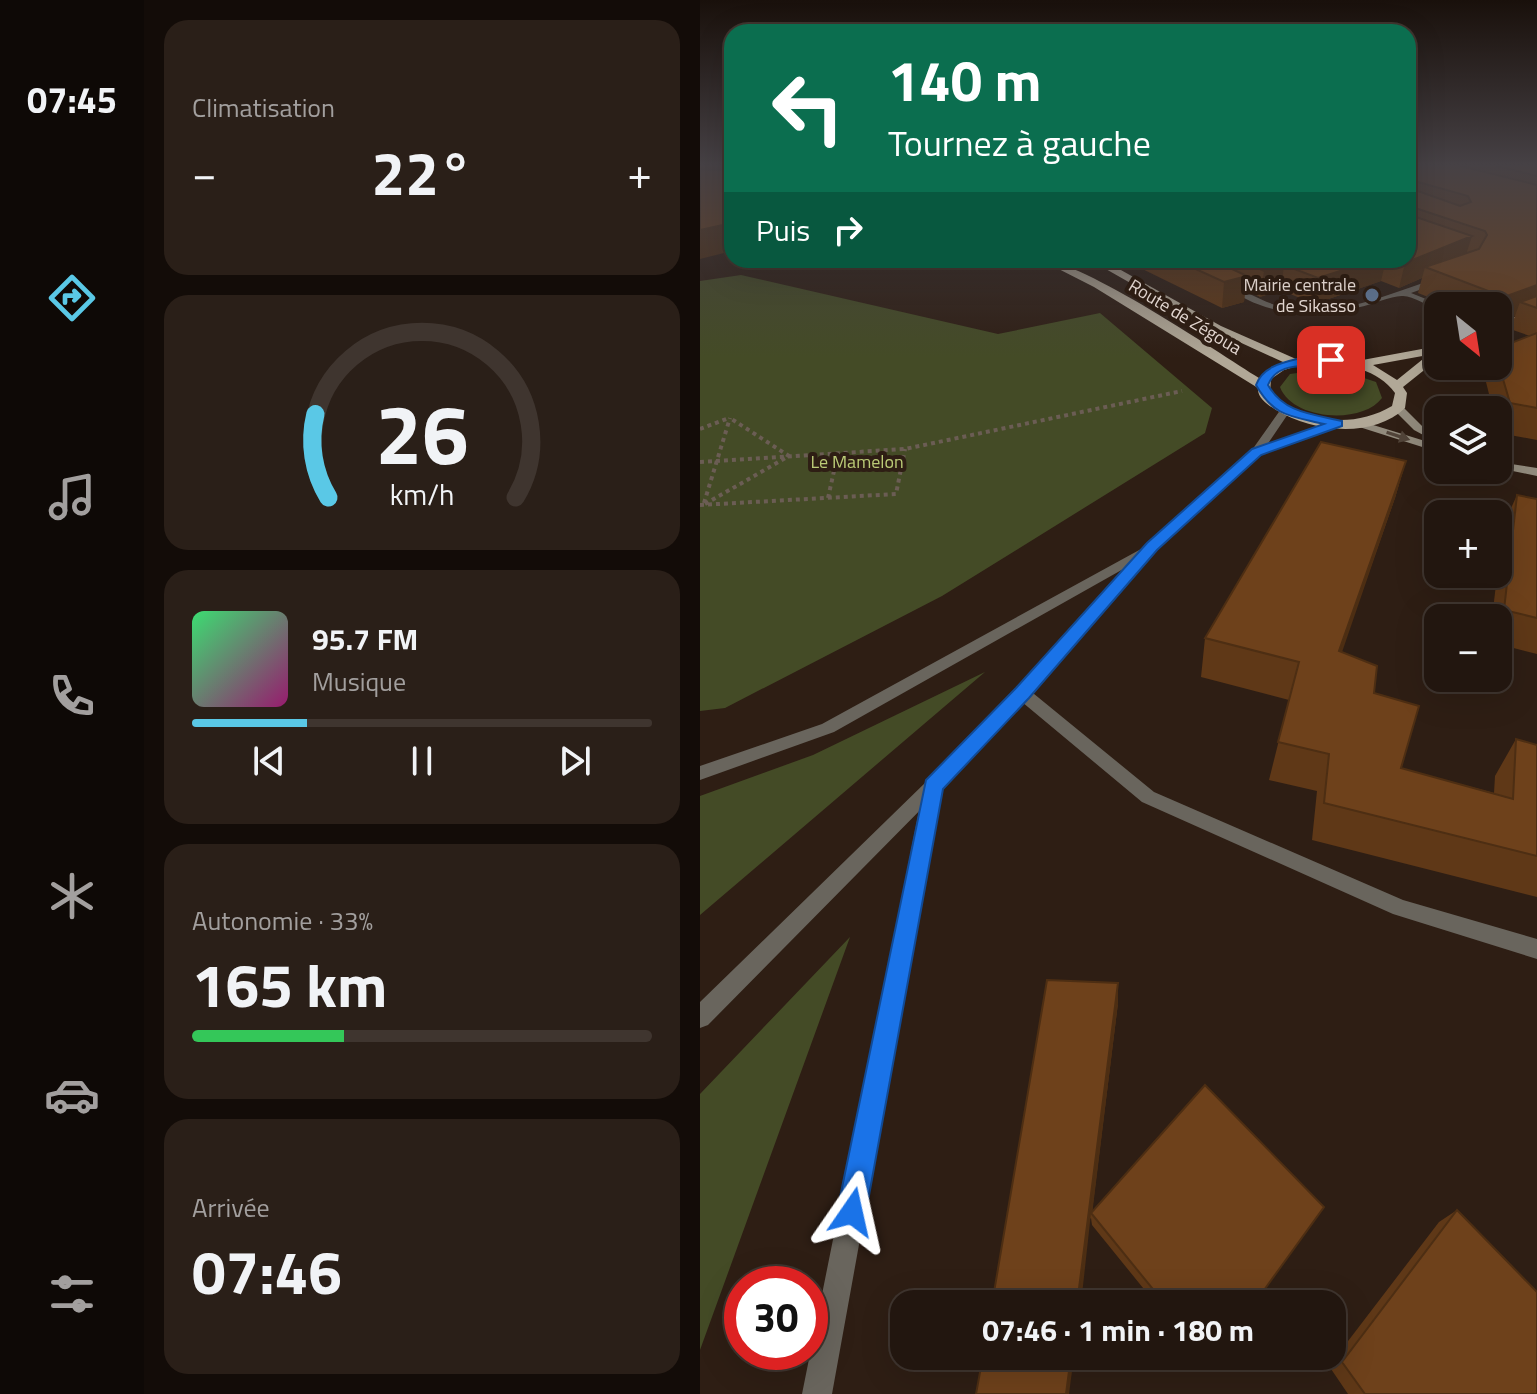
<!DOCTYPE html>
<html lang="fr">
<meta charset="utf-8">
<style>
:root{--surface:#22160f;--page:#2a1f18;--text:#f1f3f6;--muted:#a29f9e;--line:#3f352f;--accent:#5ac8e6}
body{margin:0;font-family:"Titillium Web",sans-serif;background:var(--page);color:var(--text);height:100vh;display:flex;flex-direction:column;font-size:30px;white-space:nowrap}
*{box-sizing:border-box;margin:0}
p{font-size:26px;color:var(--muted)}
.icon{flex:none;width:44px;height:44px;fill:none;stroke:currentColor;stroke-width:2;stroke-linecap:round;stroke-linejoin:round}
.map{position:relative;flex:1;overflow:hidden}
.drawer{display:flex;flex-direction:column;gap:20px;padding:20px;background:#130c08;width:556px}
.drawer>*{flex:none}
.guide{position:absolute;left:24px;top:24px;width:692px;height:244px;border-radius:24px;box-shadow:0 8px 32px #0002,0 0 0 2px var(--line);background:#0b6e4f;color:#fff;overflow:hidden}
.needle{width:52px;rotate:150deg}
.controls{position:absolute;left:724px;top:292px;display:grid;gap:16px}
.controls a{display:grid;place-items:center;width:88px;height:88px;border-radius:16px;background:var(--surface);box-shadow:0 8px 32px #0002,0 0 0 2px var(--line);font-size:40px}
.speed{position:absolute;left:24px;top:1266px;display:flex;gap:16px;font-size:40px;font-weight:700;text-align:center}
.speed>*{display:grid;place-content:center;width:104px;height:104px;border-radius:50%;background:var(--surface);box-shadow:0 8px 32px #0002,0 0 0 2px var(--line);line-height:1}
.speed .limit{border:12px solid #d22;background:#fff;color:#111}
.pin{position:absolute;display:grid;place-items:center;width:68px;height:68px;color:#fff;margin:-34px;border-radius:16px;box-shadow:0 4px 12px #0006}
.me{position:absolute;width:88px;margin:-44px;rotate:11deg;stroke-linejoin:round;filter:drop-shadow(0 0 6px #0008)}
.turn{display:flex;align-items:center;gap:28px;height:168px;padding:0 32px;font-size:36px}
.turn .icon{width:104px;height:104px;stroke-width:2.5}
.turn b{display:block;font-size:56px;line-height:68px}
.then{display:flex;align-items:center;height:76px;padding:0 32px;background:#0003;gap:16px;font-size:30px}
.big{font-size:60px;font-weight:700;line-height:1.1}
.drawer .card{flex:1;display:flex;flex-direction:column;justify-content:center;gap:12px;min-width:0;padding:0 28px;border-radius:24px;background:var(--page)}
.drawer .dial{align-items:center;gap:0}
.dial svg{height:208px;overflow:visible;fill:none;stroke:var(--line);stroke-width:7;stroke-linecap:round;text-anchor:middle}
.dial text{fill:var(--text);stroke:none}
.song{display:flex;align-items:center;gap:24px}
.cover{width:96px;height:96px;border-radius:12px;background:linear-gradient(135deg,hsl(140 70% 55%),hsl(320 70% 35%))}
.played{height:8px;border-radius:4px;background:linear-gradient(90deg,var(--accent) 25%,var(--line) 25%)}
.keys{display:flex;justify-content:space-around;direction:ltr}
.heat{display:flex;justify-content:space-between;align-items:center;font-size:44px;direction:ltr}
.charge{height:12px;border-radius:6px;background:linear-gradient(90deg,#34c759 33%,var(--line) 0)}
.trip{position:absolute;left:190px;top:1290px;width:456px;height:80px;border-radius:24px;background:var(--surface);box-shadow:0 8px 32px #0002,0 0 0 2px var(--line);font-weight:700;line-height:80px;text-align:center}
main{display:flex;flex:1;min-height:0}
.menu{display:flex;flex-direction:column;width:144px;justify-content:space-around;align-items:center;background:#0e0906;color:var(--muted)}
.menu .icon{width:56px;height:56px}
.menu .on{color:var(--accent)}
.menu b{font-size:36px;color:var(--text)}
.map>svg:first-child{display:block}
.green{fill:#444b26}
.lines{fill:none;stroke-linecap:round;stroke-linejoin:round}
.path{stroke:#6b5d54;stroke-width:4;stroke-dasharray:4 4;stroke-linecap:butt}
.service{fill:#69655d;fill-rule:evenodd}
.minor{fill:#69655d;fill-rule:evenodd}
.tertiary{fill:#69655d;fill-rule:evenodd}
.secondary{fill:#928b7d;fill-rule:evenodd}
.primary{fill:#b1a897;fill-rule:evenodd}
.wall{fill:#5f3817}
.shaded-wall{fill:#4d2e13}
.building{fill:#6e411b;stroke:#4d2e13;stroke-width:2;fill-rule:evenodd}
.oneway{fill:#514439}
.route{fill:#1a73e8;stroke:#114b97;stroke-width:2}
.service-dot{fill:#5c6f8a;stroke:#2e1e14;stroke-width:3}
.labels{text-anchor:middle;stroke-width:8;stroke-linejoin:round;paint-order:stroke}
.far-poi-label{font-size:18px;fill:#e3d7d1;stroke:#2e1e14;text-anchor:end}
.far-street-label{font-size:18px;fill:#e3d7d1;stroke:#2e1e14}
.far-park-label{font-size:18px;fill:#bccc77;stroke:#2e1e14}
</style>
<main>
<nav class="menu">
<b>07:45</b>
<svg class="icon on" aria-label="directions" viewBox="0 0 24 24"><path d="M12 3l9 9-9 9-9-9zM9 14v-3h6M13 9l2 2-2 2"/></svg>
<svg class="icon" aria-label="music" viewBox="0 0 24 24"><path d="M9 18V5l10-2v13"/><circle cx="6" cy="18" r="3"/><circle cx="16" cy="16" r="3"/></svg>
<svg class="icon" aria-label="phone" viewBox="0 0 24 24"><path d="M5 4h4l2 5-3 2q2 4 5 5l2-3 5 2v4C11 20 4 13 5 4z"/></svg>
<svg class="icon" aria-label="climate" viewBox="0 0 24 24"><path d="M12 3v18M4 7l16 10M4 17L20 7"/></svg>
<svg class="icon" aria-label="car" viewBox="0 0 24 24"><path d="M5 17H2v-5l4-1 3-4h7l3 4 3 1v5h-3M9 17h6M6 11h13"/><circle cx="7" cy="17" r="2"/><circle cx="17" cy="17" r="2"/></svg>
<svg class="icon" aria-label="filters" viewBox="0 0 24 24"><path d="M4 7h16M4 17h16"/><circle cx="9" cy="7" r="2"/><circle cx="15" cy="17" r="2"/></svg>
</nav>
<section class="drawer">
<div class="card"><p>Climatisation</p>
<div class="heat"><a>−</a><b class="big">22°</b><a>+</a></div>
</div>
<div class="card dial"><svg viewBox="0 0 100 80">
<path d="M14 69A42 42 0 1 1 86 69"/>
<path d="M14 69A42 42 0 0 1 9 37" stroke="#5ac8e6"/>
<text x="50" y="56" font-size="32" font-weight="700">26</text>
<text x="50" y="72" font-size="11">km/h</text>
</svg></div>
<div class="card">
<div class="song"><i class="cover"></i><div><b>95.7 FM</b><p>Musique</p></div></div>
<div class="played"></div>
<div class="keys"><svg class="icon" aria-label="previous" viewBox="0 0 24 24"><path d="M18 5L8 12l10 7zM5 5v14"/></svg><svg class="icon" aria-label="pause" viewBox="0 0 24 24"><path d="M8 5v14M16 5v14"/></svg><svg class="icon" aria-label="next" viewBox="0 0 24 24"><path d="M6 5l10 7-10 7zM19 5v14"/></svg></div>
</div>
<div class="card"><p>Autonomie · 33%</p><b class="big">165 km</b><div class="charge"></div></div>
<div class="card"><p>Arrivée</p><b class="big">07:46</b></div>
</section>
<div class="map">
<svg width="837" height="1394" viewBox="0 0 837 1394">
<rect width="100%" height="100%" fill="#2e1e14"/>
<!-- green -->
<path class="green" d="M41 275 298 334 400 313 512 408 505 433 242 596 25 708 0 711V281Z
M634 368 676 382 682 398C662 425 592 420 580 387L590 374Z
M285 672 0 915V796L113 755Z
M150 937 0 1350V1094Z"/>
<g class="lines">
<!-- path -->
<path class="path" d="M0 429 29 418
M0 462 205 449 482 391
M128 498 138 453
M4 503 30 418
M5 504 89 456 30 418
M0 505 196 494 205 449"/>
<!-- service -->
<path class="service" d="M741 277 744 281 711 293 741 305 738 306V310C727 306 714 296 703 296 693 295 671 305 660 307 611 319 565 316 523 285L530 283C546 292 563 302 582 307 634 321 692 292 741 277Z"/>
<!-- minor -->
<path class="minor" d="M452 543 459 547 457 550 134 732 0 780V766L122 724Z
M322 687 328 689 454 792 703 900 837 939V959L693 914 442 802 316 697 314 693Z
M233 779 239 781 242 786 132 1394H102L224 786 227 781Z"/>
<!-- tertiary -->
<path class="tertiary" d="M581 409 590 411 567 445 634 422 643 424 560 454 457 550 328 697 239 791 8 1025 0 1028V1002L227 781 316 689 447 544 552 450Z"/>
<!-- secondary -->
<path class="secondary" d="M694 406H702L722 426 738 435V443L714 430 694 410Z
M657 420 738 445V452L653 425V421Z
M798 462 837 468V476L798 468Z"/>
<!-- primary -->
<path class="primary" d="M341 260C382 260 517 352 559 378L583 362 513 330 390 260H403L521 326 596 359 631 356 657 361 738 346V359L703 387 707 393 705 408C673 439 612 432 576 410 568 405 557 398 558 388L394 287ZM728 355 697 380 673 365ZM604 364C635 362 675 365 695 393L692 406C653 429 604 423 570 393L571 379 584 370Z
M837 309V316L798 330V323Z"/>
</g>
<!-- wall -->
<path class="wall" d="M0 163H32L0 259Z
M708 163H837V440L799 433 798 410H793L785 378 789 366H798V348L830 336 810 329 815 316 798 322V306H751L718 293 722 278 699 288 681 281 614 304 581 290 560 297 545 289 544 302 522 308 424 260H708Z
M706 461 695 498 641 652 674 693 701 768 794 793 795 776 816 739 837 745V897L612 840 617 791 569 780 589 700 501 677 505 638Z
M817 495 837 499V654L798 644V618H792L803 526Z
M418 1003 392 1212 554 1304H456L392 1225 391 1218 292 1304Z
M757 1210 837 1394H648L629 1366 739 1222Z
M498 1356H516L507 1366Z"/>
<!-- shaded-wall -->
<path class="shaded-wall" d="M744 163H766L764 168Z
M32 223V251L0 259V230Z
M772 236 764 261 725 267 722 278 699 288 705 263Z
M522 260H536L535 272 520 276Z
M675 260H686L681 281 614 304 618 278Z
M584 265 581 290 560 297 564 271Z
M547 276 544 302 522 308 524 282Z
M837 285V307L820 302 815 316 798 322V314L804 297Z
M706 461 695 498 629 690 639 651Z
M418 983V1003L392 1215 391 1213 381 1304H377Z
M371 1356H374L369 1394H366Z"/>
<!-- building -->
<path class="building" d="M26 163H32V223L0 230V169L24 170 28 167Z
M708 163H749L837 185V285L804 297 725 267 779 249 787 235 785 231 712 207 713 216 772 236 705 263 697 260H708ZM711 180 768 196 771 202 760 206 712 189Z
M786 163H837V176Z
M476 260H513L547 276 524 282Z
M541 260H675L618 278 584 265 564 271Z
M837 296V308L820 302Z
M837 333V408L810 403 798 362V348Z
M621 442 706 461 639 651 677 666 674 693 719 706 701 768 813 799 816 739 837 745V856L624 803 629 754 578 742 599 662 505 638Z
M817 495 837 499V618L804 610Z
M347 980 418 983 377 1304H292Z
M505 1085 624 1207 554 1304H465L391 1213Z
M757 1210 837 1292V1394H665L642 1362Z
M283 1356H371L366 1394H276Z
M507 1356H516L512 1362Z"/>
<!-- one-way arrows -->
<defs><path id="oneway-solid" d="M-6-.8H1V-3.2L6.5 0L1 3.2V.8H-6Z" transform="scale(2)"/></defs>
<use class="oneway" href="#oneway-solid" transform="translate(698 436) rotate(18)"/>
<!-- sky -->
<linearGradient id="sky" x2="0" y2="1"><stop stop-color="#19100b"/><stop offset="0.46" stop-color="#464145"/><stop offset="1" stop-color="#464145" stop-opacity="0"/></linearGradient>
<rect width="837" height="358" fill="url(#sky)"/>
<!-- route -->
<path class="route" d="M605 357 637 360C618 372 579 356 568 385 584 413 612 414 642 421V426L561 455 457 550 329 698 243 789 166 1212 162 1222 152 1226 141 1222 137 1212 226 780 316 688 447 543 552 449 624 424C591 416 574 417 556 385 563 365 586 362 605 357Z"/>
<!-- markers -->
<circle class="service-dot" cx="672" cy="295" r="8"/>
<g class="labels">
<!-- far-poi labels -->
<g class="far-poi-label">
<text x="656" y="291">Mairie centrale<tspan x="656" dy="21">de Sikasso</tspan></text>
</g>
<!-- far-street labels -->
<g class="far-street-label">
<text transform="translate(485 317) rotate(31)" y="6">Route de Zégoua</text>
</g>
<!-- far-park labels -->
<g class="far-park-label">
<text x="157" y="468">Le Mamelon</text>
</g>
</g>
</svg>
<div class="controls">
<a><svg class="needle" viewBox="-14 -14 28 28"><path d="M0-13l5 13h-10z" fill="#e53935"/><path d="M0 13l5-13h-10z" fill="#a29f9e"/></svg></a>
<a><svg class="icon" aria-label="layers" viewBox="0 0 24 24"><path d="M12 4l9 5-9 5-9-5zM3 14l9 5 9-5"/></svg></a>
<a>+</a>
<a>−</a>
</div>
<div class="speed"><div class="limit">30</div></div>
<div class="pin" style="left:631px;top:360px;background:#d93025"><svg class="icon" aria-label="arrive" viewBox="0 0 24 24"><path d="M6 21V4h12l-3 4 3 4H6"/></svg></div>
<svg class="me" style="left:152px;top:1212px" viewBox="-20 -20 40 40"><path d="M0-17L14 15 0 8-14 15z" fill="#1a73e8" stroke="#fff" stroke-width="4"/></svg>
<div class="trip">07:46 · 1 min · 180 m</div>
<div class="guide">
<div class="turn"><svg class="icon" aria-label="left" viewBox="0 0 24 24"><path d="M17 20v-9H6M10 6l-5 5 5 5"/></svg><div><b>140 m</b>Tournez à gauche</div></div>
<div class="then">Puis<svg class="icon" aria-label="right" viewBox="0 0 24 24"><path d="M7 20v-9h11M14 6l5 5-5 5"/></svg></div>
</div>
</div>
</main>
